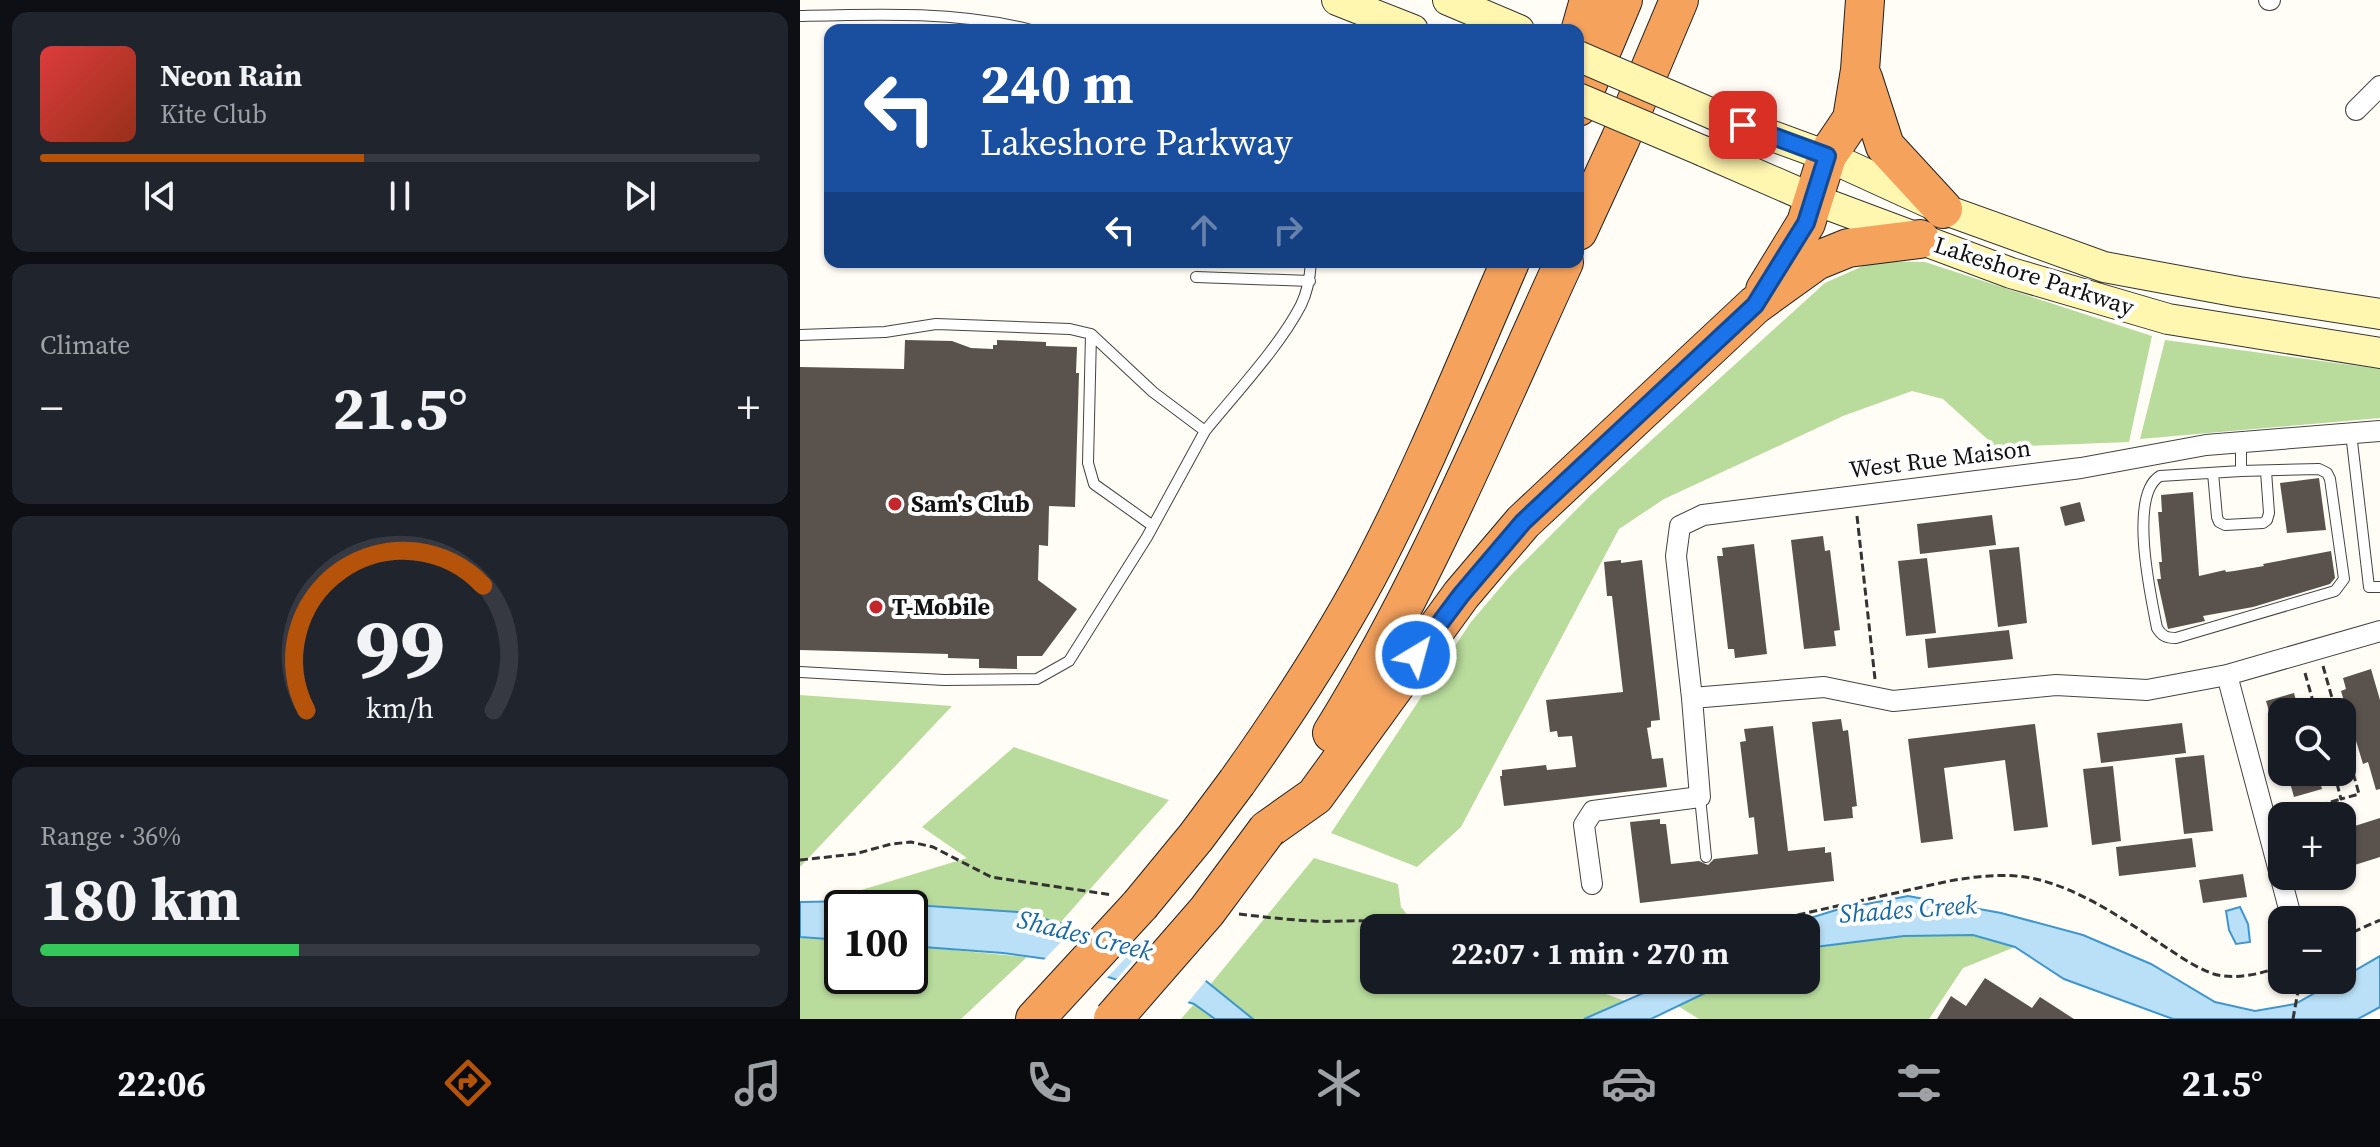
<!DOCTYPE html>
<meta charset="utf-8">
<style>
:root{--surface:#171b24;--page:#20242c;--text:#f1f3f6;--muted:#9ea1a6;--line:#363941;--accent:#b45309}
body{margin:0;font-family:"Source Serif 4",serif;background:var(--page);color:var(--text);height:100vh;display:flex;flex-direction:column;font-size:30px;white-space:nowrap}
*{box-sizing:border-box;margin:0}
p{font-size:26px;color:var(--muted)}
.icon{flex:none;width:44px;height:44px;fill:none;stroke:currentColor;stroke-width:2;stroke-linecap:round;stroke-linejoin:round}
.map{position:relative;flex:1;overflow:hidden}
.sheet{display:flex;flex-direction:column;gap:12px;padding:12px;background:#0d0f14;width:800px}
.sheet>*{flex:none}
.banner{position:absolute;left:24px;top:24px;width:760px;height:244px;border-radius:16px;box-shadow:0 2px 6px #0004;background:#1a4fa0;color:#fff;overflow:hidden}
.tools{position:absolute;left:1468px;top:698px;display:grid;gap:16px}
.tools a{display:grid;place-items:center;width:88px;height:88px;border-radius:16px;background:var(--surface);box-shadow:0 2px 6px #0004;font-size:40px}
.speed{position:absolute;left:24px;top:890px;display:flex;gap:16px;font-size:40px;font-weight:700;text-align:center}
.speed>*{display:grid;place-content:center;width:104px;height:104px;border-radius:50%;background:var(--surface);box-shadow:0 2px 6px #0004;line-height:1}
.speed .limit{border:4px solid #111;border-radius:12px;background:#fff;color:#111}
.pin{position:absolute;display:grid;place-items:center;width:68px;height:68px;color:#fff;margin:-34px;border-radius:16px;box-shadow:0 4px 12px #0006}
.me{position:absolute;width:88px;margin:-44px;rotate:37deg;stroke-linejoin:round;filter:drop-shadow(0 0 6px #0008)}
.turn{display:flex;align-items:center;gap:28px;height:168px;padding:0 24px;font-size:36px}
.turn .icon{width:104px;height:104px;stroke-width:2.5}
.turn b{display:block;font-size:56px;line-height:68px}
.lanes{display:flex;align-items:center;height:76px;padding:0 24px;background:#0003;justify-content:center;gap:40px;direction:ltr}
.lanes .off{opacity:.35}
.big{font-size:60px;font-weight:700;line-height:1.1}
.sheet .tile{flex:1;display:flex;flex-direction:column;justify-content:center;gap:12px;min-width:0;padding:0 28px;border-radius:16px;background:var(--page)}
.sheet .dial{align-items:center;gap:0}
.dial svg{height:208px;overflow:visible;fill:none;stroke:var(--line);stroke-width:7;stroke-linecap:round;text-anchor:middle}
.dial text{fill:var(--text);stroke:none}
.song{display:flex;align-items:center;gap:24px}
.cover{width:96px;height:96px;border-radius:12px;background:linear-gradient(135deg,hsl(0 70% 55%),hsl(10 70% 35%))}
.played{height:8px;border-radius:4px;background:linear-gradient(90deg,var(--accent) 45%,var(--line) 45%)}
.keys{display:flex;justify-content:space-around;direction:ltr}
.heat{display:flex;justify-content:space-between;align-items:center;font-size:44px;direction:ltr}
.charge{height:12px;border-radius:6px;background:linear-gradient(90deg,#34c759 36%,var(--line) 0)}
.trip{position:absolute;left:560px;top:914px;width:460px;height:80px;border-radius:16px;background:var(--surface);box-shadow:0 2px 6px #0004;font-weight:700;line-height:80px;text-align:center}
.tab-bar{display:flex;height:128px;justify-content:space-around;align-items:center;background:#090b0e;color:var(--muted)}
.tab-bar .icon{width:56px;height:56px}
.tab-bar .current{color:var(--accent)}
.tab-bar b{font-size:36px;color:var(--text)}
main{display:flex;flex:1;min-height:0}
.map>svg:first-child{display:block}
.forest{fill:#b9dc9c}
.water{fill:#b9e0f7;stroke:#3f96cf;stroke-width:2}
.pier{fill:#fffdf5}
.building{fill:#5a524d}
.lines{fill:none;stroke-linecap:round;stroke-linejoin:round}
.service-casing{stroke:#444;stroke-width:12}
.minor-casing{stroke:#444;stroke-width:22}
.secondary-casing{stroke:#333;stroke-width:32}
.motorway-casing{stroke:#222;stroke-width:40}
.path{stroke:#333;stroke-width:3;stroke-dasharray:8 4;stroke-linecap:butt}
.service{stroke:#fff;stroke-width:10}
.minor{stroke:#fff;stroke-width:20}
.secondary{stroke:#fff6b0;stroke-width:30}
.motorway{stroke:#f5a25d;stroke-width:38}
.secondary-bridge-casing{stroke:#333;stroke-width:32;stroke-linecap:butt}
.motorway-bridge-casing{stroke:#222;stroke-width:40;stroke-linecap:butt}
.secondary-bridge{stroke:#fff6b0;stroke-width:30}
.motorway-bridge{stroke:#f5a25d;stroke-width:38}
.route-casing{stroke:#114b97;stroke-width:20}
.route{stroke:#1a73e8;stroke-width:14}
.poi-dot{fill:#c4262e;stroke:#fff;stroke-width:3}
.labels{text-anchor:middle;stroke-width:8;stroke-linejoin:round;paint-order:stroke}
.street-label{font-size:24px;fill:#111;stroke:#fff}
.poi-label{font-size:24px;font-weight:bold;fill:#111;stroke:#fff;text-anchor:start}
.water-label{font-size:26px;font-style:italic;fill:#1768a6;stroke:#fff}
</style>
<main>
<section class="sheet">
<div class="tile">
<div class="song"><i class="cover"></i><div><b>Neon Rain</b><p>Kite Club</p></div></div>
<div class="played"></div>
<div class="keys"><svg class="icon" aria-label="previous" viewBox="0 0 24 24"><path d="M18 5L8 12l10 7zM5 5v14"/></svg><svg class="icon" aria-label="pause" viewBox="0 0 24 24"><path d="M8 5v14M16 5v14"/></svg><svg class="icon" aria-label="next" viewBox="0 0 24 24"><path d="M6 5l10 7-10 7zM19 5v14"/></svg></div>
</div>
<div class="tile"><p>Climate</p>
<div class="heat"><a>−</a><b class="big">21.5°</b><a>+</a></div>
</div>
<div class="tile dial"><svg viewBox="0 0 100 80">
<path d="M14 69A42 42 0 1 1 86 69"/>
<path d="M14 69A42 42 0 0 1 82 21" stroke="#b45309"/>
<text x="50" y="56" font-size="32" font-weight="700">99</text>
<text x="50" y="72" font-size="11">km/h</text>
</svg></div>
<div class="tile"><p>Range · 36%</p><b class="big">180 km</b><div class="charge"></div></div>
</section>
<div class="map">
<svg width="1580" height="1019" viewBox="0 0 1580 1019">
<rect width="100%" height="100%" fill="#fffdf5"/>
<!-- forest -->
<path class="forest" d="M1074 261 1125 262 1352 336 1329 442 1196 447 1143 399 1112 391 1043 416 864 499 819 529 661 827 617 867 531 833 671 622 710 576 793 493 1025 283Z
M1365 340 1580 369V418L1340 439Z
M0 695 152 706 0 867Z
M214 747 369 800 260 923 218 912 55 901H25L167 858 122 827Z
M514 858 598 884 601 907 618 928H574V980H768L825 1001 784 1019H453L410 985Z
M1173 935 1215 947 1163 968 1129 1019H899L878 1006 932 980H1006V948L1104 936Z
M0 937 42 940V976H110V946L227 957 161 1019H0Z
M394 1004 415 1019H381Z"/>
<!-- water -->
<path class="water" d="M1108 896 1201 913 1283 935 1351 964 1415 1002 1455 1011 1495 1004 1538 980H1542V978L1580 956V1007L1558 1019H1373L1264 979 1215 947 1173 935 1104 936 1006 948V928H978L1036 910Z
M55 901 218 912 260 923 391 969 453 1019H415L394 1004 254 960 203 953 110 946V908H42V940L0 937V902Z
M1440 907 1448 924 1450 942 1436 944 1429 930 1426 911Z
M873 980H932L851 1019H784Z"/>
<!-- pier -->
<path class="pier" d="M277 925 337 946 305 980 241 963Z
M344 948 393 966 408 978 385 1006 313 983Z"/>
<!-- building -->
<path class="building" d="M105 340 152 341 171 348 193 349V345H197V340L246 342V346L277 347 276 373H279L275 507 249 506 248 546 239 545 238 580 277 609 242 656H217V669L179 668V659L148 658V654L0 650V367L104 369Z
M1519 478 1526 530 1487 533 1480 483Z
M1393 492 1399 576 1425 570 1426 572 1434 571 1464 566 1463 564 1531 551 1535 578 1530 584 1453 607 1403 616 1405 621 1368 629 1357 579H1361L1359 562H1362L1358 512H1362L1361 495Z
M1280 502 1285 521 1265 526 1260 507Z
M1192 515 1196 545 1120 554 1117 524Z
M1023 536 1025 551 1030 550 1040 630 1034 631 1036 646 1004 649 991 540Z
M954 544 967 654 935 658 934 649H928L917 556H923L922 548Z
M1219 547 1227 623 1198 627 1189 550Z
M1127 558 1136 633 1106 636 1098 561Z
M821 560V563L842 560 860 720 851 721V727L847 728 852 759 863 758 867 787 704 806 700 776H702V770L746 765 747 770 776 767 772 736 758 737 757 731 750 732 746 700 823 692 812 596H807L804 562Z
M1209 630 1213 659 1128 668 1125 639Z
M1571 669 1580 700V789L1576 790 1568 762 1563 764 1541 691 1546 689 1543 678Z
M1494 693 1499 712H1482V743H1478L1466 701Z
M1041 719 1043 731 1048 730 1057 806 1052 807 1053 818 1024 821 1012 722Z
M1382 723 1386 753 1301 763 1297 733Z
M1235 724 1248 827 1214 831 1205 760 1144 768 1153 839 1121 843 1108 739Z
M973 726 988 851 1025 847V853L1031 852 1034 881 840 903 830 822 860 819V824H866L871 864 899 861 908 865 914 859 958 854 954 817 949 818 940 742 946 741 944 729Z
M1404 755 1413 831 1384 834 1375 758Z
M1313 766 1321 841 1292 845 1283 769Z
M1487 772H1517L1522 789 1494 797Z
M1580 818V857L1542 869V830Z
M1392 838 1396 867 1319 876 1316 847Z
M1443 874 1447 897 1403 903 1399 880Z
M1185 978 1232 1008 1240 997 1274 1019H1137L1151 996 1166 1006Z"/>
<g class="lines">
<!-- service casing -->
<g class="service-casing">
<path id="service" d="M0 16C76 14 157 11 231 30
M396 277 510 281
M291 334 288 463 294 484 353 526
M0 335 85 332 136 324 270 329 291 334 353 392 405 431 347 537 269 661 237 679 144 680 0 672
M405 431C435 394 480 346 501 305 508 291 510 277 511 262
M1551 433 1569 587H1580
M1441 442V471L1519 469 1527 473 1530 479 1544 579 1535 591 1376 638C1366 638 1362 636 1357 628 1351 597 1328 495 1360 476L1441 471
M1413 473 1417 517 1419 522 1425 525 1463 523 1467 520 1469 513 1466 471
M900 797 906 857"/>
</g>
<!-- minor casing -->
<g class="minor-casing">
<path id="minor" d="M1469 0H1470
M1556 110 1580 86
M1427 675 1492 920
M892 698 1024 687 1093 701 1256 685 1347 690 1427 675 1580 631
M792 884 784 825 793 811 900 797 892 698 876 556 880 526 903 515 1281 468 1406 445 1580 431"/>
</g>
<!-- secondary casing -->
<g class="secondary-casing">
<path id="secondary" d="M537 0 613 30
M648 0 719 30
M915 115 1027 156 1143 209 1304 267 1439 292 1580 314
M903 151 1013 199 1211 273 1368 319 1580 353"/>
</g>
<!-- motorway casing -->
<g class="motorway-casing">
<path id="motorway" d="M778 39 789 0
M1063 78 1085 146 1143 209
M778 107 823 0
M778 231 820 140 879 0
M965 290 1006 223 1027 156 1052 119 1060 70 1065 0
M532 733C624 584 691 421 764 262
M437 782C484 716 528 649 567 577 621 475 664 368 710 262
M467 830 515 796 661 595 723 522 955 305 1016 261 1048 248 1120 239
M235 1019 340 905"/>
</g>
<!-- path -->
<path class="path" d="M1057 516 1075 679
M1523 666 1536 712
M1505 673 1516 712
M1534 772 1541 799 1559 794 1542 733
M1485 816 1541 799
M0 860 55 854 91 844 111 842 133 847 191 877 313 895
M439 914C464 917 489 920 514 921 540 923 571 916 595 928
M939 928 1149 881C1179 876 1209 872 1240 880 1282 891 1322 918 1358 942 1375 953 1392 966 1411 973 1432 981 1462 974 1482 966
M1542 937 1580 920
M678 980 700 984 719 980
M1493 1019 1500 980"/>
<!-- service -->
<use href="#service" class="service"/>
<!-- minor -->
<use href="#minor" class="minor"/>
<!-- secondary -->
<use href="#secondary" class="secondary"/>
<!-- motorway -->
<use href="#motorway" class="motorway"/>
<!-- secondary-bridge casing -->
<g class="secondary-bridge-casing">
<path id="secondary-bridge" d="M778 56 915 115
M778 98 903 151"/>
</g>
<!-- motorway-bridge casing -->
<g class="motorway-bridge-casing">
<path id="motorway-bridge" d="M340 905 396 837 437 782
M313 1019 407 911 467 830"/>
</g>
<!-- secondary-bridge -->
<use href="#secondary-bridge" class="secondary-bridge"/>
<!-- motorway-bridge -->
<use href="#motorway-bridge" class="motorway-bridge"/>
</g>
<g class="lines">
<!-- route casing -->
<g class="route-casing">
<path id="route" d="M616 655 661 595 723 522 955 305 1006 223 1027 156 943 125"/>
</g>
<!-- route -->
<use href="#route" class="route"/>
</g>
<!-- markers -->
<g class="poi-dot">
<circle cx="95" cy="504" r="8"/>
<circle cx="76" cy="607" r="8"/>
</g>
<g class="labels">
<!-- street labels -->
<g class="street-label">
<text transform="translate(1234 276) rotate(18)" y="8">Lakeshore Parkway</text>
<text transform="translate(1140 459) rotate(-7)" y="8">West Rue Maison</text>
</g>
<!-- poi labels -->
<g class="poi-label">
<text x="111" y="512">Sam's Club</text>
<text x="92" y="615">T-Mobile</text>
</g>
<!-- water labels -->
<g class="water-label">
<text transform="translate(1108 909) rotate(-4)" y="9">Shades Creek</text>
<text transform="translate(285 935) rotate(14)" y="9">Shades Creek</text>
</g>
</g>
</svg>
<div class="tools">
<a><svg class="icon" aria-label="search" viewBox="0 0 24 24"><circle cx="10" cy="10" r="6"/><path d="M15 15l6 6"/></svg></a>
<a>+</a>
<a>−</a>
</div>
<div class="speed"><div class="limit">100</div></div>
<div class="pin" style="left:943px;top:125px;background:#d93025"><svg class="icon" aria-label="arrive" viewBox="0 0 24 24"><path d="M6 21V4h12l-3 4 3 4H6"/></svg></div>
<svg class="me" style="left:616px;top:655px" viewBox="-20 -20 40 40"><circle r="17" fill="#1a73e8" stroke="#fff" stroke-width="3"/><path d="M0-11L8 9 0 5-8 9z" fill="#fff"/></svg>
<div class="trip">22:07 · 1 min · 270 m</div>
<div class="banner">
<div class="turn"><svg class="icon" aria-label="left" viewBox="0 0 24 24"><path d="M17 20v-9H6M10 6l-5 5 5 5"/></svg><div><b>240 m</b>Lakeshore Parkway</div></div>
<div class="lanes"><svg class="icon" aria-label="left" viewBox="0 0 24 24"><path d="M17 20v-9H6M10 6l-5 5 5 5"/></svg><svg class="icon off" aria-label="ahead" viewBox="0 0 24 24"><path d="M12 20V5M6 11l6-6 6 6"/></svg><svg class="icon off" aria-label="right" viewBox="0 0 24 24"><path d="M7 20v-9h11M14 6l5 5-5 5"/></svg></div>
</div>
</div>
</main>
<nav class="tab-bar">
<b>22:06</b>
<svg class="icon current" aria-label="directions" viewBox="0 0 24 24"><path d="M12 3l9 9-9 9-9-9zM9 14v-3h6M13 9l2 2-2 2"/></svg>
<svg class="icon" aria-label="music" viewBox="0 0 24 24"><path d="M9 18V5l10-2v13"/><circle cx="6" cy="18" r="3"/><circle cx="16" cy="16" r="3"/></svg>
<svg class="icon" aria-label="phone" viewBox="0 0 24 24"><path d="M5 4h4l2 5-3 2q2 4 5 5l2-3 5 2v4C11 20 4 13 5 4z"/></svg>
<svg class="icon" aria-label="climate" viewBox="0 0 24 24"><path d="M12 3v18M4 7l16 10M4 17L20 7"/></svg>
<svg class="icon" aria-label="car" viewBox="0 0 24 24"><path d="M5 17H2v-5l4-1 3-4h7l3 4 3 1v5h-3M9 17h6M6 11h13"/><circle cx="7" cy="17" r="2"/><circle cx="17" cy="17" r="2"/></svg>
<svg class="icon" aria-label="filters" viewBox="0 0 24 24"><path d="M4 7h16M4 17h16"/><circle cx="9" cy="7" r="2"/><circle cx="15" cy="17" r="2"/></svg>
<b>21.5°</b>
</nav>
